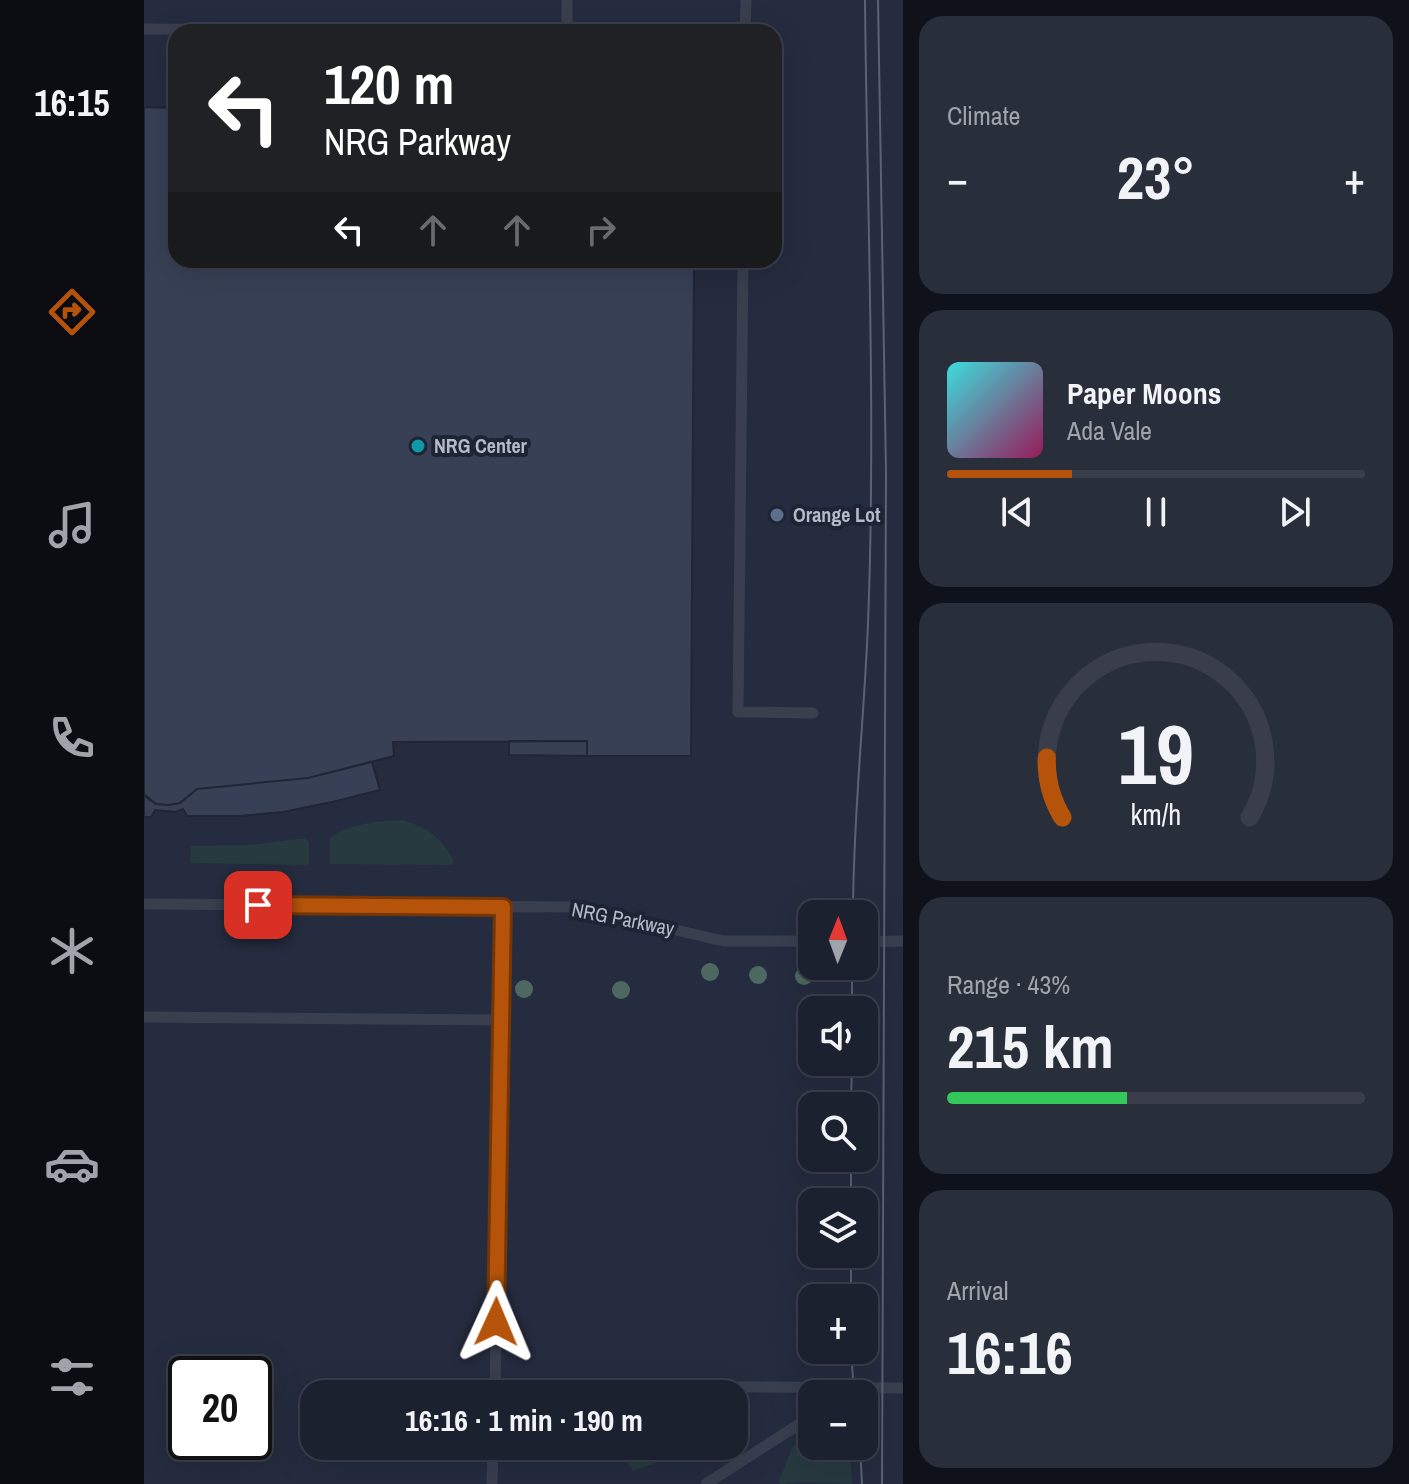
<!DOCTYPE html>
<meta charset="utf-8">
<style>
:root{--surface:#1c212f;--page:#292e3b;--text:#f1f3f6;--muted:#a0a3aa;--line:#3a3e4b;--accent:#b45309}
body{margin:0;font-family:"Archivo Narrow",sans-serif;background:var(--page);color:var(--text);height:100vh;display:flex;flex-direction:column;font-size:30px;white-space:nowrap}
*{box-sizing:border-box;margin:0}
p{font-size:26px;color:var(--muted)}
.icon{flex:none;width:44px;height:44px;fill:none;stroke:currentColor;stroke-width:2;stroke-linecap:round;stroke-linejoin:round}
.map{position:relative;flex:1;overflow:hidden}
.sheet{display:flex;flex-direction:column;gap:16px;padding:16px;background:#0f121a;width:506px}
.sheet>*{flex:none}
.hud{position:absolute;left:24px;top:24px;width:614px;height:244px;border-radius:24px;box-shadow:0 8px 32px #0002,0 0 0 2px var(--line);background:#202124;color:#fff;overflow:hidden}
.needle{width:52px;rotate:1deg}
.controls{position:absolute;left:654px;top:900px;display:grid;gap:16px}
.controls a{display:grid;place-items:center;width:80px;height:80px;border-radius:16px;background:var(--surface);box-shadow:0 8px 32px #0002,0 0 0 2px var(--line);font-size:40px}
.speed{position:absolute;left:24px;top:1356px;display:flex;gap:16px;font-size:40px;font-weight:700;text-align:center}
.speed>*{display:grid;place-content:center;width:104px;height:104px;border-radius:50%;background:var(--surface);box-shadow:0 8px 32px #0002,0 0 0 2px var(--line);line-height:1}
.speed .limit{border:4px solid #111;border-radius:12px;background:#fff;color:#111}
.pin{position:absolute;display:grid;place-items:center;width:68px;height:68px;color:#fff;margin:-34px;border-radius:16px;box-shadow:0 4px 12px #0006}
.me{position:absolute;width:88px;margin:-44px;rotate:1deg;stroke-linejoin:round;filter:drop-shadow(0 0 6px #0008)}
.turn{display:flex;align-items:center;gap:28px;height:168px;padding:0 24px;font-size:36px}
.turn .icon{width:104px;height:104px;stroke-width:2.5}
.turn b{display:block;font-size:56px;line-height:68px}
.lanes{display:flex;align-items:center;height:76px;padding:0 24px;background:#0003;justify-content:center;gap:40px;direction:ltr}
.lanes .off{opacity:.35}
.big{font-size:60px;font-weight:800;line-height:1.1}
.sheet .tile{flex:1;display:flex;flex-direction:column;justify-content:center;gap:12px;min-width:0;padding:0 28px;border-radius:24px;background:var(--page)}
.sheet .dial{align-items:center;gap:0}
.dial svg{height:208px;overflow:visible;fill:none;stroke:var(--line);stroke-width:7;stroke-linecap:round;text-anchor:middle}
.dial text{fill:var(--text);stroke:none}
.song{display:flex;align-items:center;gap:24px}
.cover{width:96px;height:96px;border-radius:12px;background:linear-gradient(135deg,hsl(180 70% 55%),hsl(330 70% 35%))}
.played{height:8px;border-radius:4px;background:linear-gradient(90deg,var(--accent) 30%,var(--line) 30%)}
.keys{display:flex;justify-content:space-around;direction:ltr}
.heat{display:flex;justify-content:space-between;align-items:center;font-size:44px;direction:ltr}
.charge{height:12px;border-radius:6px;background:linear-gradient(90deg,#34c759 43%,var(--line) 0)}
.trip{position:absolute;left:156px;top:1380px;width:448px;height:80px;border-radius:24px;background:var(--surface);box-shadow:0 8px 32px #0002,0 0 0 2px var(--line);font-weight:800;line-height:80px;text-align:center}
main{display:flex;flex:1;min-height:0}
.tabs{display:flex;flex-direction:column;width:144px;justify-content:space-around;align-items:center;background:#0b0d13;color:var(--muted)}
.tabs .icon{width:56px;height:56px}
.tabs .current{color:var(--accent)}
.tabs b{font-size:36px;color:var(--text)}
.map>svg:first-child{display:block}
.green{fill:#273a40}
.building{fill:#374055;stroke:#202636;stroke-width:2}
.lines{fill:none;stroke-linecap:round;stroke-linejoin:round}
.lane{stroke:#393f4f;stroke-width:11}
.tram{stroke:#5b6276;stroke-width:2}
.tree{fill:#4c6861}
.route-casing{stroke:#753606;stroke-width:20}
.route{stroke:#b45309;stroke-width:14}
.culture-dot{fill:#0f9aa8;stroke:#1e2434;stroke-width:3}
.service-dot{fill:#5c6f8a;stroke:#1e2434;stroke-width:3}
.labels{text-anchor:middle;stroke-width:8;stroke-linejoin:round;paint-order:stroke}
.poi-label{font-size:20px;font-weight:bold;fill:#b5baca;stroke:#1e2434;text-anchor:start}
.street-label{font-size:20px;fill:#b5baca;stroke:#1e2434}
</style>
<main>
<nav class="tabs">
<b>16:15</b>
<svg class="icon current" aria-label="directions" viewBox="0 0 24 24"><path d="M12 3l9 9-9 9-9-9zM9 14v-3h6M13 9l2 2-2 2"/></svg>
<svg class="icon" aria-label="music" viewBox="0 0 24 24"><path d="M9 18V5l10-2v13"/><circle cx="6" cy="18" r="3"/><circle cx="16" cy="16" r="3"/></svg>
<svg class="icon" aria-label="phone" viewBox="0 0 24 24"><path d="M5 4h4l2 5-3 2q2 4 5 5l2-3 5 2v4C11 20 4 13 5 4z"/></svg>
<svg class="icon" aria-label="climate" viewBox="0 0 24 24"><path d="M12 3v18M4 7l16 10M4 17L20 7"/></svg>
<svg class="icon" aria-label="car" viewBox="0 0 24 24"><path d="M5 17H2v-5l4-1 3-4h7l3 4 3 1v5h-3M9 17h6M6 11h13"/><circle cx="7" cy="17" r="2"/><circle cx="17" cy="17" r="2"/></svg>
<svg class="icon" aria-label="filters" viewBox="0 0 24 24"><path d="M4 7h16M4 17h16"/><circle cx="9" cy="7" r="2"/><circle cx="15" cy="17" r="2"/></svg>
</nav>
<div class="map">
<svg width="759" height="1484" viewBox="0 0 759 1484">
<rect width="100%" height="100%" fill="#252c3f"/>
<!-- green -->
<path class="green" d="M259 820C286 829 295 836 310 860L308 865 186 864V838C206 823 236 821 259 820Z
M154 839H162L165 843V865L46 863 47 846 106 845Z
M668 1428V1446H706L708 1484 660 1482 637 1484 635 1481 648 1448Z
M478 1446H558L489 1471 479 1455Z"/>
<!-- building -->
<path class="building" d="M0 107 32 108V260H550L547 756H443V741L249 742 250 756 164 778 53 789 36 803 25 805 12 804 2 797 0 794Z
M365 741H443V756L365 755Z
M228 762 236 790 188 802 139 812 94 816H43L39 809 31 812 11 810 7 817H0V794L12 804 25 805 36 803 53 789 164 778Z"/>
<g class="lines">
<!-- lane -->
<path class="lane" d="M0 29 341 32
M423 32V0
M601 32 602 0
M599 260 594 712 669 713
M0 904 434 907 579 941H668
M720 942 759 941
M0 1017 357 1020
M351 1385 759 1388
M351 1394 359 907
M348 1484 349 1446
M562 1484 668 1416"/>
<!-- tram -->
<path class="tram" d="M734 0 742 472 738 1484
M709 914C709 817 720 721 724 624 732 416 723 208 721 0
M708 1010V966
M707 1106 708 1062
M707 1202V1158
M707 1298V1254
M707 1350 710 1394
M716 1446 718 1484"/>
</g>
<!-- trees -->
<g class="tree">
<circle cx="566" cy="972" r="9"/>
<circle cx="614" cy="975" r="9"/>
<circle cx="660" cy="976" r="9"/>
<circle cx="380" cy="989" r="9"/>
<circle cx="477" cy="990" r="9"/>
</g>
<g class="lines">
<!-- route casing -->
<g class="route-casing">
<path id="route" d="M114 905 359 907 352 1322"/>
</g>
<!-- route -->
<use href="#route" class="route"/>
</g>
<!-- markers -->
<circle class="culture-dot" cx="274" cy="446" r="8"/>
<circle class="service-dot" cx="633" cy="515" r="8"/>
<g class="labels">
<!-- poi labels -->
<g class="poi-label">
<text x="290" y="453">NRG Center</text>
<text x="649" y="522">Orange Lot</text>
</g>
<!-- street labels -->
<g class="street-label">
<text transform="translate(479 919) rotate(11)" y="7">NRG Parkway</text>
</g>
</g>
</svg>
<div class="controls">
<a><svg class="needle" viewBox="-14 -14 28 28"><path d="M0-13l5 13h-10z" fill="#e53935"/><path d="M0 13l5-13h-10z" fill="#a0a3aa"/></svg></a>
<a><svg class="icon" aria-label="sound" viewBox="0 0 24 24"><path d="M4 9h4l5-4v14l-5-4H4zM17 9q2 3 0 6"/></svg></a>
<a><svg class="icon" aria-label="search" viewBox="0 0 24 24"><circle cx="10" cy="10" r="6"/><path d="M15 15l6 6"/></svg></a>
<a><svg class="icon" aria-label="layers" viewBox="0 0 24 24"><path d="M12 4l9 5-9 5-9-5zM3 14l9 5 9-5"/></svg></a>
<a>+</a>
<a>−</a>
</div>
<div class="speed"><div class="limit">20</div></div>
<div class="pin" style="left:114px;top:905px;background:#d93025"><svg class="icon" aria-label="arrive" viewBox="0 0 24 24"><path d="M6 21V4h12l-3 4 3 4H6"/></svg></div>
<svg class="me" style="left:352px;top:1322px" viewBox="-20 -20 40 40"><path d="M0-17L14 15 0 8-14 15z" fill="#b45309" stroke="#fff" stroke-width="4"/></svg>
<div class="trip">16:16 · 1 min · 190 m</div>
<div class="hud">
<div class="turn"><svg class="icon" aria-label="left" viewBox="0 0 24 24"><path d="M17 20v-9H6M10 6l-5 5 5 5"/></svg><div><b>120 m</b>NRG Parkway</div></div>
<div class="lanes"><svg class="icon" aria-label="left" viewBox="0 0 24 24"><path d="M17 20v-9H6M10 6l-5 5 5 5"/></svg><svg class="icon off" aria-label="ahead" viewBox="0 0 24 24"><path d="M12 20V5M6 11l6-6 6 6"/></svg><svg class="icon off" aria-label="ahead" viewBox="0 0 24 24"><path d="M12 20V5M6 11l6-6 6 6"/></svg><svg class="icon off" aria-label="right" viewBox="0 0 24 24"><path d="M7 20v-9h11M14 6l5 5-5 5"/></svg></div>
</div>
</div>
<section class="sheet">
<div class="tile"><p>Climate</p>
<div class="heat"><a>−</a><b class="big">23°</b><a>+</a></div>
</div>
<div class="tile">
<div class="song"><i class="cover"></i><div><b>Paper Moons</b><p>Ada Vale</p></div></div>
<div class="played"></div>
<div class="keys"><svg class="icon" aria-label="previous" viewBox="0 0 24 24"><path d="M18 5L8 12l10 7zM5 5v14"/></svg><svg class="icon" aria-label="pause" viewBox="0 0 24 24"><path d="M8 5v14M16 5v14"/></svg><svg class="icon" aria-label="next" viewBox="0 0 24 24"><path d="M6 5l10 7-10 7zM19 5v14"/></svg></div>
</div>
<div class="tile dial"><svg viewBox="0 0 100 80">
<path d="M14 69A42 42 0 1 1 86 69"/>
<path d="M14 69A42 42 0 0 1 8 46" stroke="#b45309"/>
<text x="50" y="56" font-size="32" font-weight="700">19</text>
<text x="50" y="72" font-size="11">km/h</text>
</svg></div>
<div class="tile"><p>Range · 43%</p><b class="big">215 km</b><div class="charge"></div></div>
<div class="tile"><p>Arrival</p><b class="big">16:16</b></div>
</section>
</main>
